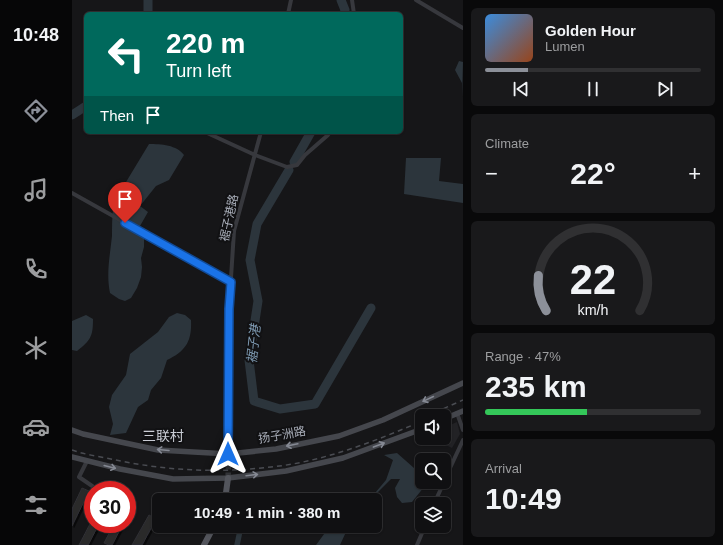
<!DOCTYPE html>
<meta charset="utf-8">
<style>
:root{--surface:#101012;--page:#19191b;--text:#f1f3f6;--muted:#9c9d9f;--line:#303032;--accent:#8c9099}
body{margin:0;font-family:Arial,"Noto Sans SC",sans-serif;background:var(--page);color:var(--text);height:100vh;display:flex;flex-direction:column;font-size:15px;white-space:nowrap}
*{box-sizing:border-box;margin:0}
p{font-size:13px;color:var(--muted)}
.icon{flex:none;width:22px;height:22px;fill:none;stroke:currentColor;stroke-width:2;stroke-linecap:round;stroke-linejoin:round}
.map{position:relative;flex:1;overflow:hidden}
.panel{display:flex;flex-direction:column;gap:8px;padding:8px;background:#09090a;width:260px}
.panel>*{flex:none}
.top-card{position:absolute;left:12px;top:12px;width:319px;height:122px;border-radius:6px;box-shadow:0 1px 3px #0004,0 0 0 1px var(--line);background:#00695c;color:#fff;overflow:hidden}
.fabs{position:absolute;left:343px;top:409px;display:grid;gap:8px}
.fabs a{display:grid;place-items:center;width:36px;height:36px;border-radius:6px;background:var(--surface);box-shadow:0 1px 3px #0004,0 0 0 1px var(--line);font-size:20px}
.speed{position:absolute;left:12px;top:481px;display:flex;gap:8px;font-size:20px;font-weight:700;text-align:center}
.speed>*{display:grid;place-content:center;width:52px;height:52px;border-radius:50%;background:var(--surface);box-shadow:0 1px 3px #0004,0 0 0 1px var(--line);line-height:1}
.speed .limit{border:6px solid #d22;background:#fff;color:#111}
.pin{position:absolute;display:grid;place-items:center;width:34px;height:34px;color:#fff;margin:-41px -17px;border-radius:50% 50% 50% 0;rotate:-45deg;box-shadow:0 0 4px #0007}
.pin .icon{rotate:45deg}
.me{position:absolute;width:44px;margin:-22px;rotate:0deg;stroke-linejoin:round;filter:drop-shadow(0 0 3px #0008)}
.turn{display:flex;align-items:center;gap:14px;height:84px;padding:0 16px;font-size:18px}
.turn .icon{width:52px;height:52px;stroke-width:2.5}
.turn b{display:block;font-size:28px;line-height:34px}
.then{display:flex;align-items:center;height:38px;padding:0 16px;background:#0003;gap:8px;font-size:15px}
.big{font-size:30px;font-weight:600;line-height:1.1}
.panel .tile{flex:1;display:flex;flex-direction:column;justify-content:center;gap:6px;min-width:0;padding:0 14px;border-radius:6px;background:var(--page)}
.panel .dial{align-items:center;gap:0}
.dial svg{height:104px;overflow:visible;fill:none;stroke:var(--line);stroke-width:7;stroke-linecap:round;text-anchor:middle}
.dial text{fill:var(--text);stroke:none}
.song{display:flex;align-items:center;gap:12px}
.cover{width:48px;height:48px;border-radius:6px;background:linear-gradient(135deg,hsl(210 70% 55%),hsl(20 70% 35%))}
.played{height:4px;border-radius:2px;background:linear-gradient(90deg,var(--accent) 20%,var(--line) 20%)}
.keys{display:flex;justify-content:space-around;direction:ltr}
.heat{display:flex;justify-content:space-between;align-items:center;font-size:22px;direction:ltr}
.charge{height:6px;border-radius:3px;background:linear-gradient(90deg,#34c759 47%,var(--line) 0)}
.trip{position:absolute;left:80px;top:493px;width:230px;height:40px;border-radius:6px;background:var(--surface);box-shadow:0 1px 3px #0004,0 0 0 1px var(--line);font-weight:600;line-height:40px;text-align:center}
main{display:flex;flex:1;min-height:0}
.tabs{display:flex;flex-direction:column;width:72px;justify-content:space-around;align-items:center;background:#060607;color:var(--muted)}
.tabs .icon{width:28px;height:28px}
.tabs .on{color:var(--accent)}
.tabs b{font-size:18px;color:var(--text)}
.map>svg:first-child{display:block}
.built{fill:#222225}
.water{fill:#2c353c}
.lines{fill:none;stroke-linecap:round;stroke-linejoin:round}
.canal{stroke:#2c353c;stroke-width:5.5}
.river{stroke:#2c353c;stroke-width:9}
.building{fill:#29292c;stroke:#303034;filter:url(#shadow)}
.secondary-tunnel{stroke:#333438;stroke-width:5.5;stroke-dasharray:5.5 3;stroke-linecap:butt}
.street{stroke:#37383d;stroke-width:4}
.secondary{stroke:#45474d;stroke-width:5.5}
.primary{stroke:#53555c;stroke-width:6}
.rail{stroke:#4a4c52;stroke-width:1.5;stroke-dasharray:5 4;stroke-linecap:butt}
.oneway{stroke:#858993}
.route-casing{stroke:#114b97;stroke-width:10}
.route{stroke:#1a73e8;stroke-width:7}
.labels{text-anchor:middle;stroke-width:4;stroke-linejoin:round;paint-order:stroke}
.street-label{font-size:12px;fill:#a8adb8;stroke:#111113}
.water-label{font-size:13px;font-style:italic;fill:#7f9bb3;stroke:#111113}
.quarter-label{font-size:14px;fill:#c9ccd4;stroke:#111113}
</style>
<main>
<nav class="tabs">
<b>10:48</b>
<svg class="icon on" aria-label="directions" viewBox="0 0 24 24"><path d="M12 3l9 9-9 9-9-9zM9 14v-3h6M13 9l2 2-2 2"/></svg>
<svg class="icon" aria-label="music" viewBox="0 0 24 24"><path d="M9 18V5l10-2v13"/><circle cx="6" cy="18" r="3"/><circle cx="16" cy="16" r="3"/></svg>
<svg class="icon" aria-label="phone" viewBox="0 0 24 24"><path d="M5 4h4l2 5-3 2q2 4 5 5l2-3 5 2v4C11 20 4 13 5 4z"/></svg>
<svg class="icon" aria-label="climate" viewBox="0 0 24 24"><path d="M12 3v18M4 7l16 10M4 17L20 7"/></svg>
<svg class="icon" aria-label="car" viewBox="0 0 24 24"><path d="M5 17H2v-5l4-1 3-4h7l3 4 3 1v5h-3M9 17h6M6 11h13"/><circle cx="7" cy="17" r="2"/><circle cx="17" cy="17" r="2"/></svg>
<svg class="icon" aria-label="filters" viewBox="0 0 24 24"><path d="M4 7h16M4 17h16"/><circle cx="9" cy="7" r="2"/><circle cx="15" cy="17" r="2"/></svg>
</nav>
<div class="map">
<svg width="391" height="545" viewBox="0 0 391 545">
<defs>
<filter id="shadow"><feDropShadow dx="2" dy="1.5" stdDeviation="0" flood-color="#0009"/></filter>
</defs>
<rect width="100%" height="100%" fill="#161618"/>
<!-- built -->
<path class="built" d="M385 422 388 434 380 448 372 444 378 425Z"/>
<!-- water -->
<path class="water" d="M387 61 391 62 390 97V83L383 70Z
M77 144C89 144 105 145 112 155L97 180 84 186 68 206 76 212 64 233 72 237V247L69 258 70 267 69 277 65 288 59 298 53 301 47 299 38 293C34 274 38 255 40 236 40 227 40 218 41 210L36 204 42 192 51 187Z
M334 158H369L367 181 391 184V203L332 194Z
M105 313 113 315 119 320C120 341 114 351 95 360L89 378 79 390 76 400 66 407 54 433 38 435 41 424 37 407 40 395 54 375 58 354 86 332 97 317Z
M14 315 21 319C21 336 19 340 5 351L0 350V321Z
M325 453 342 468H350V482H361L352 487 340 502 330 503 325 497 323 488 328 479H319L298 500H291L298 499 314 480 321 460 312 455Z
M258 526H283L282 528 274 532 268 545H244Z"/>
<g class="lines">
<!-- canal -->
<path class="canal" d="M175 500V498
M165 545 169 526"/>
<!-- river -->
<path class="river" d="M76 0V14
M269 0 273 10 272 14
M0 115 14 106
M222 162 239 132
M217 170 185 224 178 260 186 301 177 360 182 401 208 409 243 404 299 308"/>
</g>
<!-- building -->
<path class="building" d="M10 488 17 491 0 526V509Z
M77 515 84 519 70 545H60Z
M18 524H27L16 545H7Z
M42 524H51L40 545H37L32 543Z"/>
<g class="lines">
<!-- secondary-tunnel -->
<path class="secondary-tunnel" d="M156 478 157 454"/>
<!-- street -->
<path class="street" d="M280 0 282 14
M344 0 391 28
M216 14 219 0
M133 132 183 155 215 167 225 165 233 155 256 135 258 132
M0 193 159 282
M385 413 391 430
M157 454V309L162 231 189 132
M15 461 7 477 26 490
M372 481 391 440
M362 504 372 482
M345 545 353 526"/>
<!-- secondary -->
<path class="secondary" d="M372 419 391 411
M0 430 11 434 86 450 157 454 204 449 267 436 311 420 391 383
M0 457 48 469 101 479 156 478 214 471 271 458 350 429"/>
<!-- primary -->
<path class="primary" d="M153 500 156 478
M132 545 142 526"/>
<!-- rail -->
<path class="rail" d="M355 416 391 400
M0 450C14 455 30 457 44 460 95 471 148 473 199 467 250 462 304 441 350 421"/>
</g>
<!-- one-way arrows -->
<defs><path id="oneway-shaft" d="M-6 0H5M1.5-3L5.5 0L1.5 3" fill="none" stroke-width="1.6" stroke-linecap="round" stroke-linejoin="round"/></defs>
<g class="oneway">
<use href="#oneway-shaft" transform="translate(356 399) rotate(155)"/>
<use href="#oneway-shaft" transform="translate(220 445) rotate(168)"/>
<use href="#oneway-shaft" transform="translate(307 445) rotate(-20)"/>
<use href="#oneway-shaft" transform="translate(91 450) rotate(-175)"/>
<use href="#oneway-shaft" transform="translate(38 467) rotate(14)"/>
<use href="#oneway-shaft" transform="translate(180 475) rotate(-7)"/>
</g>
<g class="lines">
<!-- route casing -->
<g class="route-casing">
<path id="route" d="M53 223 159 282 157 309 156 454"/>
</g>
<!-- route -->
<use href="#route" class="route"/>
</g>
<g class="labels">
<!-- street labels -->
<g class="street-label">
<text transform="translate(157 218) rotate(-78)" y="4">裾子港路</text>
<text transform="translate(210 435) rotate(-10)" y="4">扬子洲路</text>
</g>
<!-- water labels -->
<g class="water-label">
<text transform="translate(181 344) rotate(-84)" y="5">裾子港</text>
</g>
<!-- quarter labels -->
<g class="quarter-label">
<text x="91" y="441">三联村</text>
</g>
</g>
</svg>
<div class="fabs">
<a><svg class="icon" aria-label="sound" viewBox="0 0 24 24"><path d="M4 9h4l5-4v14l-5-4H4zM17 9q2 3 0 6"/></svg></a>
<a><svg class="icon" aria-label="search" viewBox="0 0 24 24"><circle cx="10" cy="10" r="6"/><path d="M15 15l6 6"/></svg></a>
<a><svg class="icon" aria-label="layers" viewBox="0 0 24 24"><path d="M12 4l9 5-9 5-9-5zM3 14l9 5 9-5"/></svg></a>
</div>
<div class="speed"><div class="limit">30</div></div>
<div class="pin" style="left:53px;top:223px;background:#d93025"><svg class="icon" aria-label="arrive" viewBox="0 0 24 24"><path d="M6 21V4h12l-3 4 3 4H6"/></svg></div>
<svg class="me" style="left:156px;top:454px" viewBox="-20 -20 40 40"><path d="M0-17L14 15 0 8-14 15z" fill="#1a73e8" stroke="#fff" stroke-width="4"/></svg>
<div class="trip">10:49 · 1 min · 380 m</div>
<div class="top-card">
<div class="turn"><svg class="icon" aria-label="left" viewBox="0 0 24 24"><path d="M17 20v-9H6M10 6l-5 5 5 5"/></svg><div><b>220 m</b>Turn left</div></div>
<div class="then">Then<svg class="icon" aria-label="arrive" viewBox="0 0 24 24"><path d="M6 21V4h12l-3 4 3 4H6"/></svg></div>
</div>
</div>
<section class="panel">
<div class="tile">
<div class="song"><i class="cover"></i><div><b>Golden Hour</b><p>Lumen</p></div></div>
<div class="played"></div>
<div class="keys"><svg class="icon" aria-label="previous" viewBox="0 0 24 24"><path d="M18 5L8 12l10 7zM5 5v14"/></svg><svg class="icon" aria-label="pause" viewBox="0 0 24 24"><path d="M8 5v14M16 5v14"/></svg><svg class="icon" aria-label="next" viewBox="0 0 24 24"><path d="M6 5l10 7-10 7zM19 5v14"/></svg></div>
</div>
<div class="tile"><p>Climate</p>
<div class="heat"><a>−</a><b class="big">22°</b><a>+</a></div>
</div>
<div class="tile dial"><svg viewBox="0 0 100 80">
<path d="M14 69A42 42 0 1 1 86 69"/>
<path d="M14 69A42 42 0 0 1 8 42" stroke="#8c9099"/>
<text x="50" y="56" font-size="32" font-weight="700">22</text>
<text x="50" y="72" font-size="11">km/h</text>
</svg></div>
<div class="tile"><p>Range · 47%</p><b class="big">235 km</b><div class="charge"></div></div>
<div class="tile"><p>Arrival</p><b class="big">10:49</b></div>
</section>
</main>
